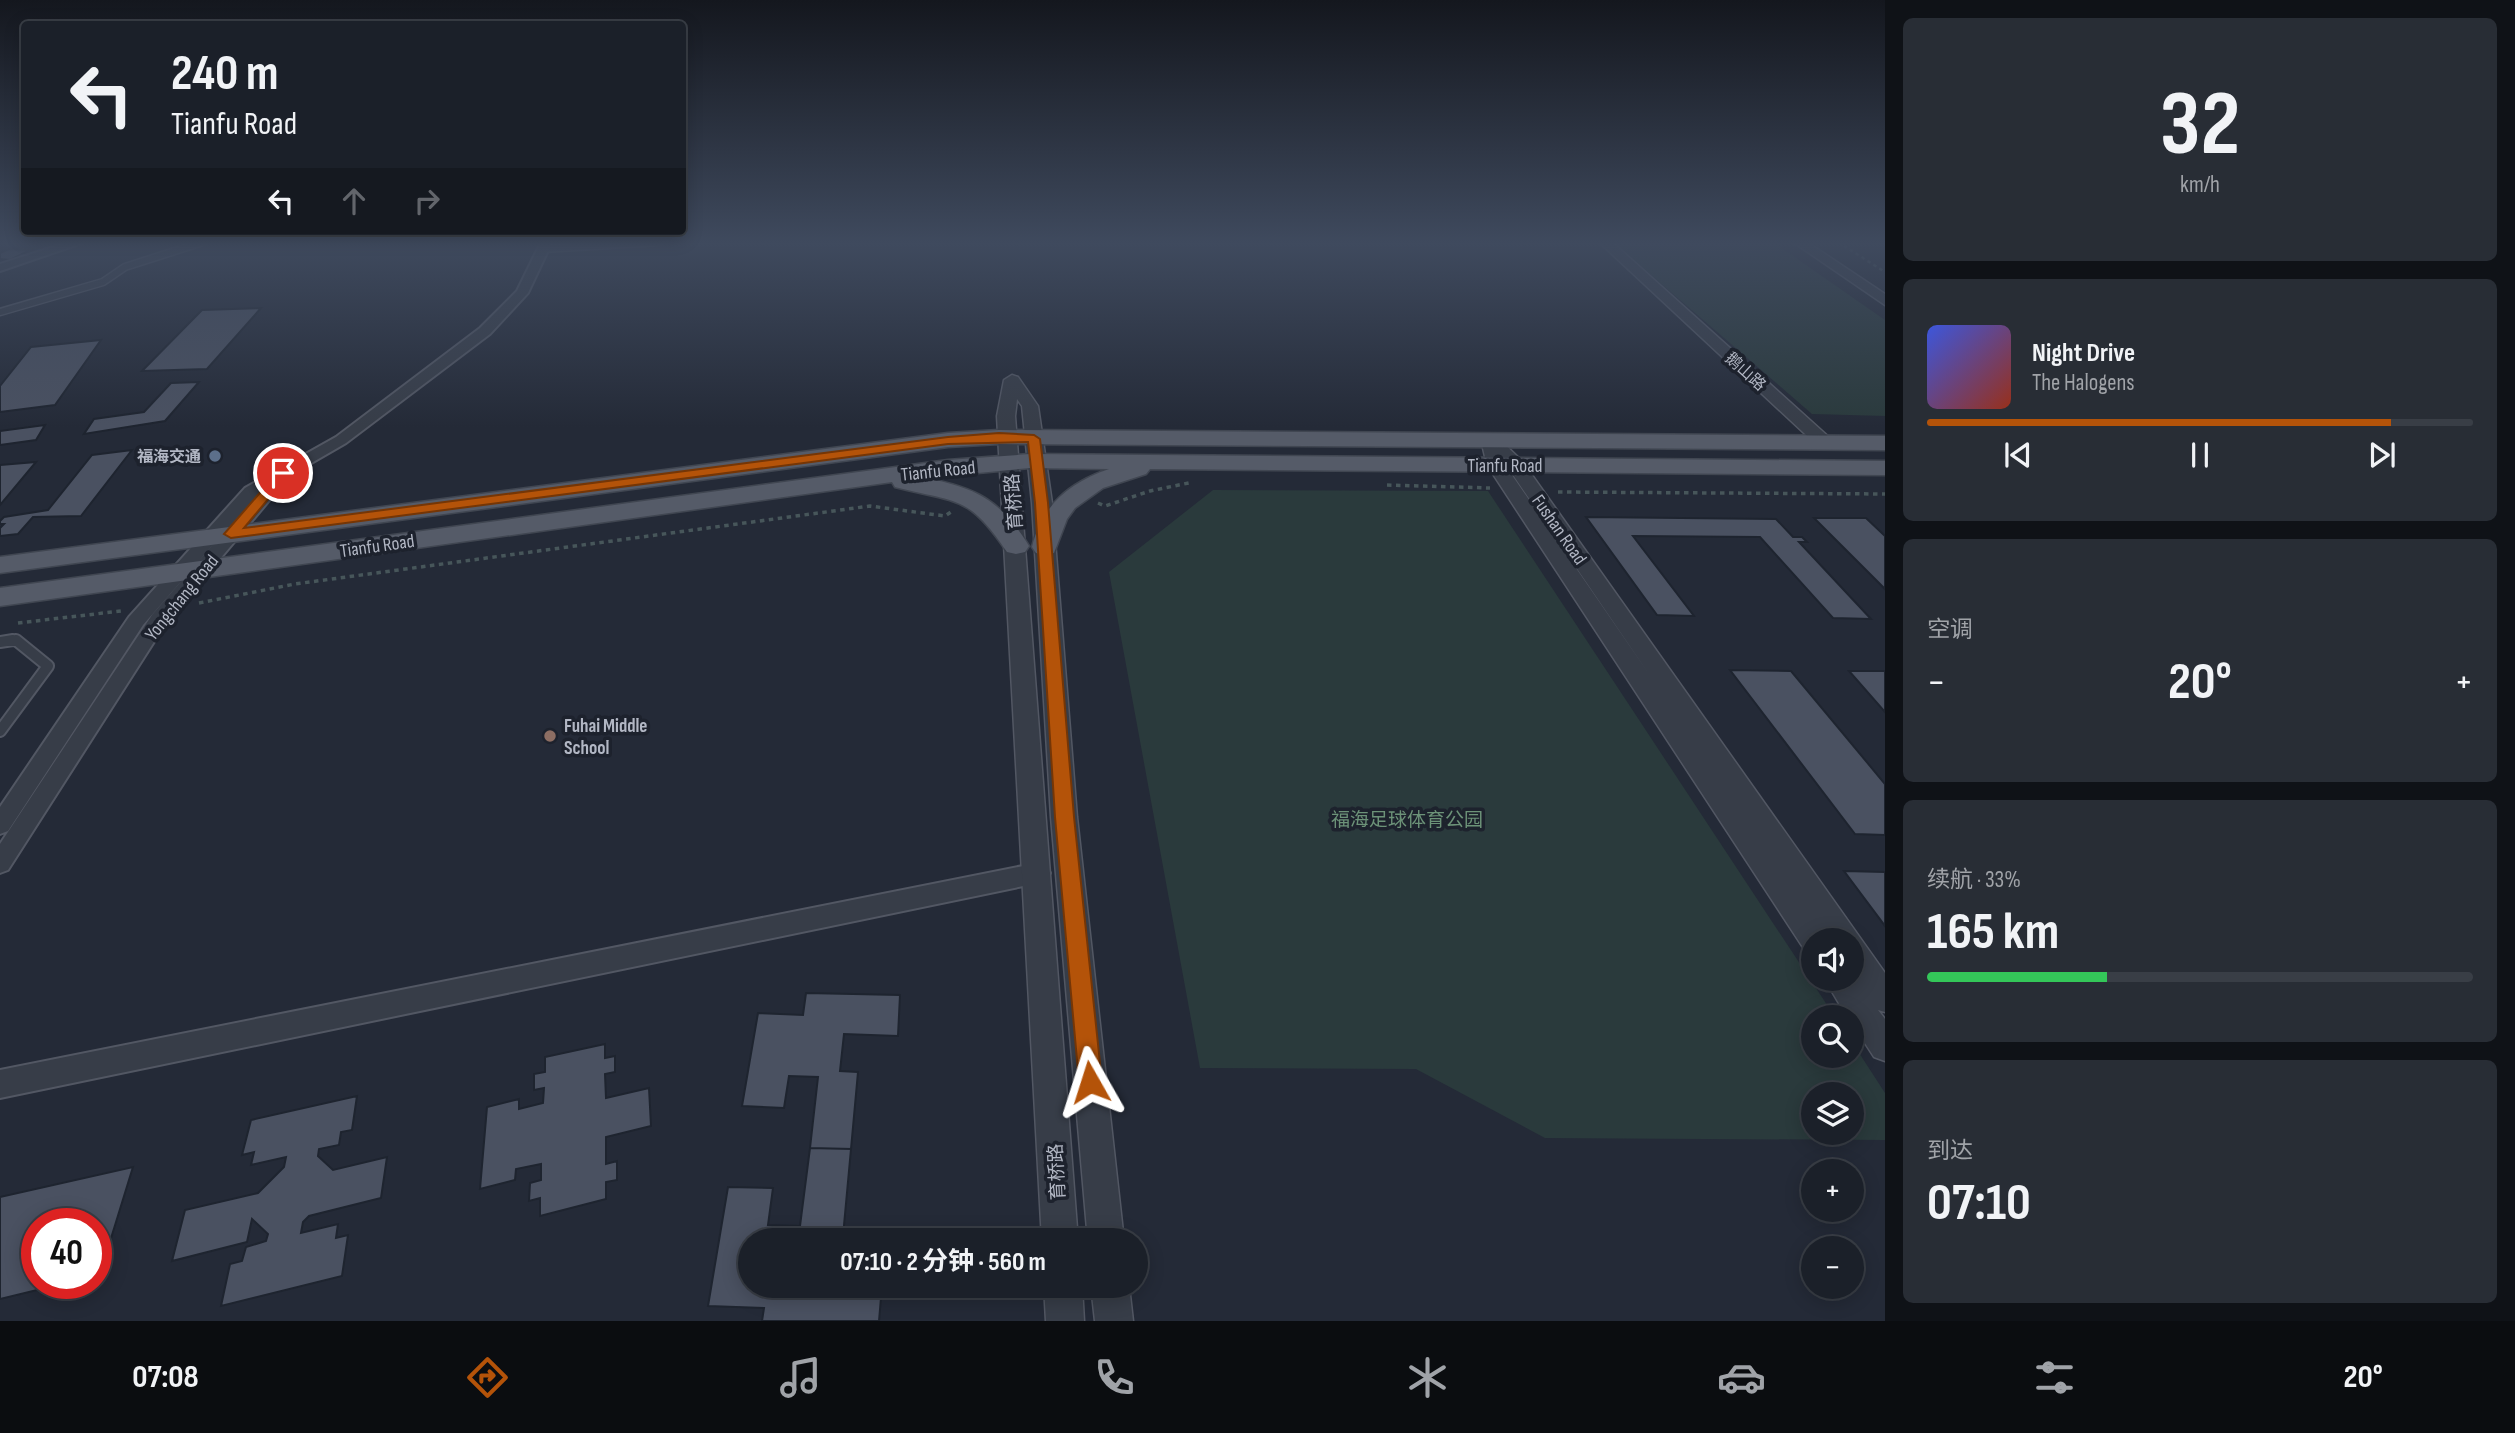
<!DOCTYPE html>
<html lang="zh">
<meta charset="utf-8">
<style>
:root{--surface:#1b2029;--page:#282d35;--text:#f1f3f6;--muted:#a0a3a8;--line:#393e46;--accent:#b45309}
body{margin:0;font-family:"Sofia Sans Condensed","Noto Sans SC",sans-serif;background:var(--page);color:var(--text);height:100vh;display:flex;flex-direction:column;font-size:26px;white-space:nowrap}
*{box-sizing:border-box;margin:0}
p{font-size:23px;color:var(--muted)}
.icon{flex:none;width:38px;height:38px;fill:none;stroke:currentColor;stroke-width:2;stroke-linecap:round;stroke-linejoin:round}
.map{position:relative;flex:1;overflow:hidden}
.drawer{display:flex;flex-direction:column;gap:18px;padding:18px;background:#0f1217;width:630px}
.drawer>*{flex:none}
.top-card{position:absolute;left:21px;top:21px;width:665px;height:214px;border-radius:7px;box-shadow:0 4px 18px #0003,0 0 0 2px var(--line);background:#1b2029;color:var(--text);overflow:hidden}
.tools{position:absolute;left:1801px;top:928px;display:grid;gap:14px}
.tools a{display:grid;place-items:center;width:63px;height:63px;border-radius:50%;background:var(--surface);box-shadow:0 4px 18px #0003,0 0 0 2px var(--line);font-size:35px}
.speed{position:absolute;left:21px;top:1208px;display:flex;gap:14px;font-size:35px;font-weight:700;text-align:center}
.speed>*{display:grid;place-content:center;width:91px;height:91px;border-radius:50%;background:var(--surface);box-shadow:0 4px 18px #0003,0 0 0 2px var(--line);line-height:1}
.speed .limit{border:10px solid #d22;background:#fff;color:#111}
.pin{position:absolute;display:grid;place-items:center;width:60px;height:60px;color:#fff;margin:-30px;border:4px solid #fff;border-radius:50%;box-shadow:0 2px 7px #0007}
.me{position:absolute;width:77px;margin:-38px;rotate:354deg;stroke-linejoin:round;filter:drop-shadow(0 0 5px #0008)}
.turn{display:flex;align-items:center;gap:24px;height:147px;padding:0 35px;font-size:32px}
.turn .icon{width:91px;height:91px;stroke-width:2.5}
.turn b{display:block;font-size:49px;line-height:60px}
.lanes{display:flex;align-items:center;height:66px;padding:0 35px;background:#0003;justify-content:center;gap:35px;direction:ltr}
.lanes .off{opacity:.35}
.big{font-size:52px;font-weight:700;line-height:1.1}
.drawer .card{flex:1;display:flex;flex-direction:column;justify-content:center;gap:10px;min-width:0;padding:0 24px;border-radius:10px;background:var(--page)}
.drawer .dial{align-items:center;gap:0}
.dial b{font-size:91px;line-height:1}
.song{display:flex;align-items:center;gap:21px}
.cover{width:84px;height:84px;border-radius:10px;background:linear-gradient(135deg,hsl(230 70% 55%),hsl(10 70% 35%))}
.played{height:7px;border-radius:4px;background:linear-gradient(90deg,var(--accent) 85%,var(--line) 85%)}
.keys{display:flex;justify-content:space-around;direction:ltr}
.heat{display:flex;justify-content:space-between;align-items:center;font-size:38px;direction:ltr}
.charge{height:10px;border-radius:5px;background:linear-gradient(90deg,#34c759 33%,var(--line) 0)}
.trip{position:absolute;left:738px;top:1228px;width:410px;height:70px;border-radius:35px;background:var(--surface);box-shadow:0 4px 18px #0003,0 0 0 2px var(--line);font-weight:700;line-height:70px;text-align:center}
.menu{display:flex;height:112px;justify-content:space-around;align-items:center;background:#0b0d10;color:var(--muted)}
.menu .icon{width:49px;height:49px}
.menu .current{color:var(--accent)}
.menu b{font-size:32px;color:var(--text)}
main{display:flex;flex:1;min-height:0}
.map>svg:first-child{display:block}
.green{fill:#2a3a3c;fill-rule:evenodd}
.building{fill:#4a5161;stroke:#1e242f;stroke-width:2}
.lines{fill:none;stroke-linecap:round;stroke-linejoin:round}
.service-far2-casing{stroke:#525763;stroke-width:9}
.service-far1-casing{stroke:#525763;stroke-width:10}
.service-casing{stroke:#525763;stroke-width:14}
.minor-casing{stroke:#525763;stroke-width:4}
.tertiary-casing{stroke:#525763;stroke-width:3}
.primary-casing{stroke:#404651;stroke-width:3}
.path-far1{stroke:#47565a;stroke-width:2.5;stroke-dasharray:3.5 3.5;stroke-linecap:butt}
.path{stroke:#47565a;stroke-width:3.5;stroke-dasharray:4.5 4.5;stroke-linecap:butt}
.service-far2{stroke:#373d48;stroke-width:6}
.service-far1{stroke:#373d48;stroke-width:8}
.service{stroke:#373d48;stroke-width:10}
.minor{fill:#373d48;fill-rule:evenodd}
.tertiary{fill:#373d48;fill-rule:evenodd}
.primary{fill:#555b68;fill-rule:evenodd}
.route{fill:#b45309;stroke:#753606;stroke-width:2}
.service-dot{fill:#5c6f8a;stroke:#1d222d;stroke-width:2.5}
.education-dot{fill:#8d6e63;stroke:#1d222d;stroke-width:2.5}
.labels{text-anchor:middle;stroke-width:7;stroke-linejoin:round;paint-order:stroke}
.far-street-label{font-size:16px;fill:#b2b7c4;stroke:#1d222d}
.far-poi-label{font-size:16px;font-weight:bold;fill:#b2b7c4;stroke:#1d222d;text-anchor:end}
.street-label{font-size:19px;fill:#b2b7c4;stroke:#1d222d}
.poi-label{font-size:19px;font-weight:bold;fill:#b2b7c4;stroke:#1d222d;text-anchor:start}
.park-label{font-size:19px;fill:#6c9278;stroke:#1d222d}
</style>
<main>
<div class="map">
<svg width="1885" height="1321" viewBox="0 0 1885 1321">
<rect width="100%" height="100%" fill="#242a37"/>
<!-- green -->
<path class="green" d="M1613 242H1773L1885 320V416L1812 414Z
M1213 490 1488 491 1835 1017H1813V1055H1852V1042L1885 1093V1140L1545 1138 1416 1069 1200 1068 1109 572ZM1813 1094H1852V1132H1813Z"/>
<!-- building -->
<path class="building" d="M9 249 30 250 10 260 0 259V253Z
M261 308 207 369 142 371 202 310Z
M101 340 55 405 0 412V386L31 347Z
M199 382 165 421 84 434 94 419 144 412 171 383Z
M45 425 36 440 0 445V431Z
M132 450 81 516 33 517 18 534 0 536V528L4 524H0V521L4 517 48 510 92 455Z
M36 462 0 505V465Z
M1586 517 1776 519 1793 537H1802L1807 542H1799L1871 619 1833 618 1760 537 1633 536 1694 616 1657 615Z
M1814 518H1866L1885 536V589Z
M1730 670 1791 671 1885 784V835L1855 834Z
M1849 671H1885V712Z
M1844 871 1885 872V926Z
M806 993 900 995 898 1036 844 1034 840 1071 858 1072 851 1149 810 1148 818 1077 789 1076 784 1108 742 1106 758 1013 803 1015Z
M605 1044V1058L615 1056V1072L605 1074 606 1098 649 1088 651 1126 606 1137V1164L617 1161V1180L606 1182V1199L540 1216V1198L529 1201 530 1183 541 1180V1164L516 1169 515 1180 480 1189 487 1107 519 1099V1109L543 1103 544 1088 534 1090V1074L545 1072V1057Z
M357 1096 352 1130 341 1132 339 1145 319 1149 318 1156 333 1170 387 1157 381 1198 309 1216 303 1222 301 1233 338 1224 336 1238 348 1235 342 1276 221 1306 230 1264 242 1261 246 1247 266 1241 268 1234 252 1219 247 1242 172 1261 185 1210 258 1193 284 1167 286 1157 251 1165 254 1152 242 1155 251 1120Z
M810 1148 851 1149 843 1236 823 1235 822 1241H751V1286H882L879 1321H762L764 1308 708 1306 728 1187 773 1188 768 1225 800 1226Z
M133 1167 100 1274 96 1275V1223H37V1283H66L0 1299V1197Z"/>
<g class="lines">
<!-- service-far2 casing -->
<g class="service-far2-casing">
<path id="service-far2" d="M543 249 659 242
M0 312 103 282 125 267 203 242"/>
</g>
<!-- service-far1 casing -->
<g class="service-far1-casing">
<path id="service-far1" d="M0 642H19"/>
</g>
<!-- service casing -->
<g class="service-casing">
<path id="service" d="M0 642 13 640
M0 731 48 666 16 640"/>
</g>
<!-- minor casing -->
<g class="minor-casing">
<path id="minor" d="M69 242H85L0 271V264Z
M541 242H552L528 293 490 334 346 443 275 484 279 488 277 491 166 623 8 870 0 873V844L152 615 257 494 143 625 8 831 0 834V807L129 617 245 488 336 437 480 328 517 291Z
M1038 863 1046 866 1050 873 1046 880 1038 883 0 1098V1070Z"/>
</g>
<!-- tertiary casing -->
<g class="tertiary-casing">
<path id="tertiary" d="M1599 242H1612L1831 439 1834 443 1831 447H1819Z
M1793 242H1807L1885 294V305Z
M1012 375 1018 377 1038 406 1052 503 1077 817 1124 1241H1088L1051 817 1032 503 1022 406 1017 399 1015 416 1078 1241H1042L997 416 1004 380Z
M1490 435 1496 436 1522 461 1885 973V1012L1878 1010 1885 1019V1061L1874 1057 1852 1023V1017H1847L1824 978H1852V940H1813V953L1804 949 1487 465 1481 440ZM1505 464 1509 469 1651 677 1505 465Z
M1044 1286H1082L1084 1321H1046Z
M1091 1286H1129L1133 1321H1095Z"/>
</g>
<!-- primary casing -->
<g class="primary-casing">
<path id="primary" d="M999 430 1885 436V450L999 444 948 447 0 573V557L948 433Z
M1030 454 1885 461V475L1150 469 1146 474 1103 488 1075 508 1067 519 1054 553 1045 555 1036 553 1032 547C1042 505 1069 483 1109 469L1030 468 924 478C975 487 1001 500 1029 546L1025 552 1016 554 1007 552C968 494 957 503 895 487L892 482 0 606V588L948 460Z"/>
</g>
<!-- path-far1 -->
<path class="path-far1" d="M1838 242 1885 272"/>
<!-- path -->
<path class="path" d="M1387 485 1490 488
M1558 492 1885 494
M1098 503 1105 506 1150 491 1193 482
M199 603 295 584 870 506 945 516 951 512
M18 623 121 611"/>
<!-- service-far2 -->
<use href="#service-far2" class="service-far2"/>
<!-- service-far1 -->
<use href="#service-far1" class="service-far1"/>
<!-- service -->
<use href="#service" class="service"/>
<!-- minor -->
<use href="#minor" class="minor"/>
<!-- tertiary -->
<use href="#tertiary" class="tertiary"/>
<!-- primary -->
<use href="#primary" class="primary"/>
</g>
<!-- sky -->
<linearGradient id="sky" x2="0" y2="1"><stop stop-color="#14171e"/><stop offset="0.57" stop-color="#3f4a5e"/><stop offset="1" stop-color="#3f4a5e" stop-opacity="0"/></linearGradient>
<rect width="1885" height="427" fill="url(#sky)"/>
<!-- route -->
<path class="route" d="M999 433 1034 435 1040 439 1048 503 1074 817 1102 1082 1098 1090 1090 1093 1082 1090 1079 1082 1055 817 1035 503 1028 442 948 444 231 538 224 534 279 471 283 470 290 473 244 528 948 437Z"/>
<!-- markers -->
<circle class="service-dot" cx="215" cy="456" r="7"/>
<circle class="education-dot" cx="550" cy="736" r="7"/>
<g class="labels">
<!-- far-street labels -->
<g class="far-street-label">
<text transform="translate(1746 371) rotate(42)" y="6">鹅山路</text>
</g>
<!-- far-poi labels -->
<g class="far-poi-label">
<text x="201" y="462">福海交通</text>
</g>
<!-- street labels -->
<g class="street-label">
<text x="1505" y="472">Tianfu Road</text>
<text transform="translate(938 470) rotate(-6)" y="7">Tianfu Road</text>
<text transform="translate(1013 502) rotate(-94)" y="7">育桥路</text>
<text transform="translate(1560 529) rotate(55)" y="7">Fushan Road</text>
<text transform="translate(377 545) rotate(-8)" y="7">Tianfu Road</text>
<text transform="translate(181 597) rotate(-51)" y="7">Yongchang Road</text>
<text transform="translate(1056 1172) rotate(-93)" y="7">育桥路</text>
</g>
<!-- poi labels -->
<g class="poi-label">
<text x="564" y="732">Fuhai Middle<tspan x="564" dy="22">School</tspan></text>
</g>
<!-- park labels -->
<g class="park-label">
<text x="1407" y="826">福海足球体育公园</text>
</g>
</g>
</svg>
<div class="tools">
<a><svg class="icon" aria-label="sound" viewBox="0 0 24 24"><path d="M4 9h4l5-4v14l-5-4H4zM17 9q2 3 0 6"/></svg></a>
<a><svg class="icon" aria-label="search" viewBox="0 0 24 24"><circle cx="10" cy="10" r="6"/><path d="M15 15l6 6"/></svg></a>
<a><svg class="icon" aria-label="layers" viewBox="0 0 24 24"><path d="M12 4l9 5-9 5-9-5zM3 14l9 5 9-5"/></svg></a>
<a>+</a>
<a>−</a>
</div>
<div class="speed"><div class="limit">40</div></div>
<div class="pin" style="left:283px;top:473px;background:#d93025"><svg class="icon" aria-label="arrive" viewBox="0 0 24 24"><path d="M6 21V4h12l-3 4 3 4H6"/></svg></div>
<svg class="me" style="left:1090px;top:1082px" viewBox="-20 -20 40 40"><path d="M0-17L14 15 0 8-14 15z" fill="#b45309" stroke="#fff" stroke-width="4"/></svg>
<div class="trip">07:10 · 2 分钟 · 560 m</div>
<div class="top-card">
<div class="turn"><svg class="icon" aria-label="left" viewBox="0 0 24 24"><path d="M17 20v-9H6M10 6l-5 5 5 5"/></svg><div><b>240 m</b>Tianfu Road</div></div>
<div class="lanes"><svg class="icon" aria-label="left" viewBox="0 0 24 24"><path d="M17 20v-9H6M10 6l-5 5 5 5"/></svg><svg class="icon off" aria-label="ahead" viewBox="0 0 24 24"><path d="M12 20V5M6 11l6-6 6 6"/></svg><svg class="icon off" aria-label="right" viewBox="0 0 24 24"><path d="M7 20v-9h11M14 6l5 5-5 5"/></svg></div>
</div>
</div>
<section class="drawer">
<div class="card dial"><b>32</b><p>km/h</p></div>
<div class="card">
<div class="song"><i class="cover"></i><div><b>Night Drive</b><p>The Halogens</p></div></div>
<div class="played"></div>
<div class="keys"><svg class="icon" aria-label="previous" viewBox="0 0 24 24"><path d="M18 5L8 12l10 7zM5 5v14"/></svg><svg class="icon" aria-label="pause" viewBox="0 0 24 24"><path d="M8 5v14M16 5v14"/></svg><svg class="icon" aria-label="next" viewBox="0 0 24 24"><path d="M6 5l10 7-10 7zM19 5v14"/></svg></div>
</div>
<div class="card"><p>空调</p>
<div class="heat"><a>−</a><b class="big">20°</b><a>+</a></div>
</div>
<div class="card"><p>续航 · 33%</p><b class="big">165 km</b><div class="charge"></div></div>
<div class="card"><p>到达</p><b class="big">07:10</b></div>
</section>
</main>
<nav class="menu">
<b>07:08</b>
<svg class="icon current" aria-label="directions" viewBox="0 0 24 24"><path d="M12 3l9 9-9 9-9-9zM9 14v-3h6M13 9l2 2-2 2"/></svg>
<svg class="icon" aria-label="music" viewBox="0 0 24 24"><path d="M9 18V5l10-2v13"/><circle cx="6" cy="18" r="3"/><circle cx="16" cy="16" r="3"/></svg>
<svg class="icon" aria-label="phone" viewBox="0 0 24 24"><path d="M5 4h4l2 5-3 2q2 4 5 5l2-3 5 2v4C11 20 4 13 5 4z"/></svg>
<svg class="icon" aria-label="climate" viewBox="0 0 24 24"><path d="M12 3v18M4 7l16 10M4 17L20 7"/></svg>
<svg class="icon" aria-label="car" viewBox="0 0 24 24"><path d="M5 17H2v-5l4-1 3-4h7l3 4 3 1v5h-3M9 17h6M6 11h13"/><circle cx="7" cy="17" r="2"/><circle cx="17" cy="17" r="2"/></svg>
<svg class="icon" aria-label="filters" viewBox="0 0 24 24"><path d="M4 7h16M4 17h16"/><circle cx="9" cy="7" r="2"/><circle cx="15" cy="17" r="2"/></svg>
<b>20°</b>
</nav>
